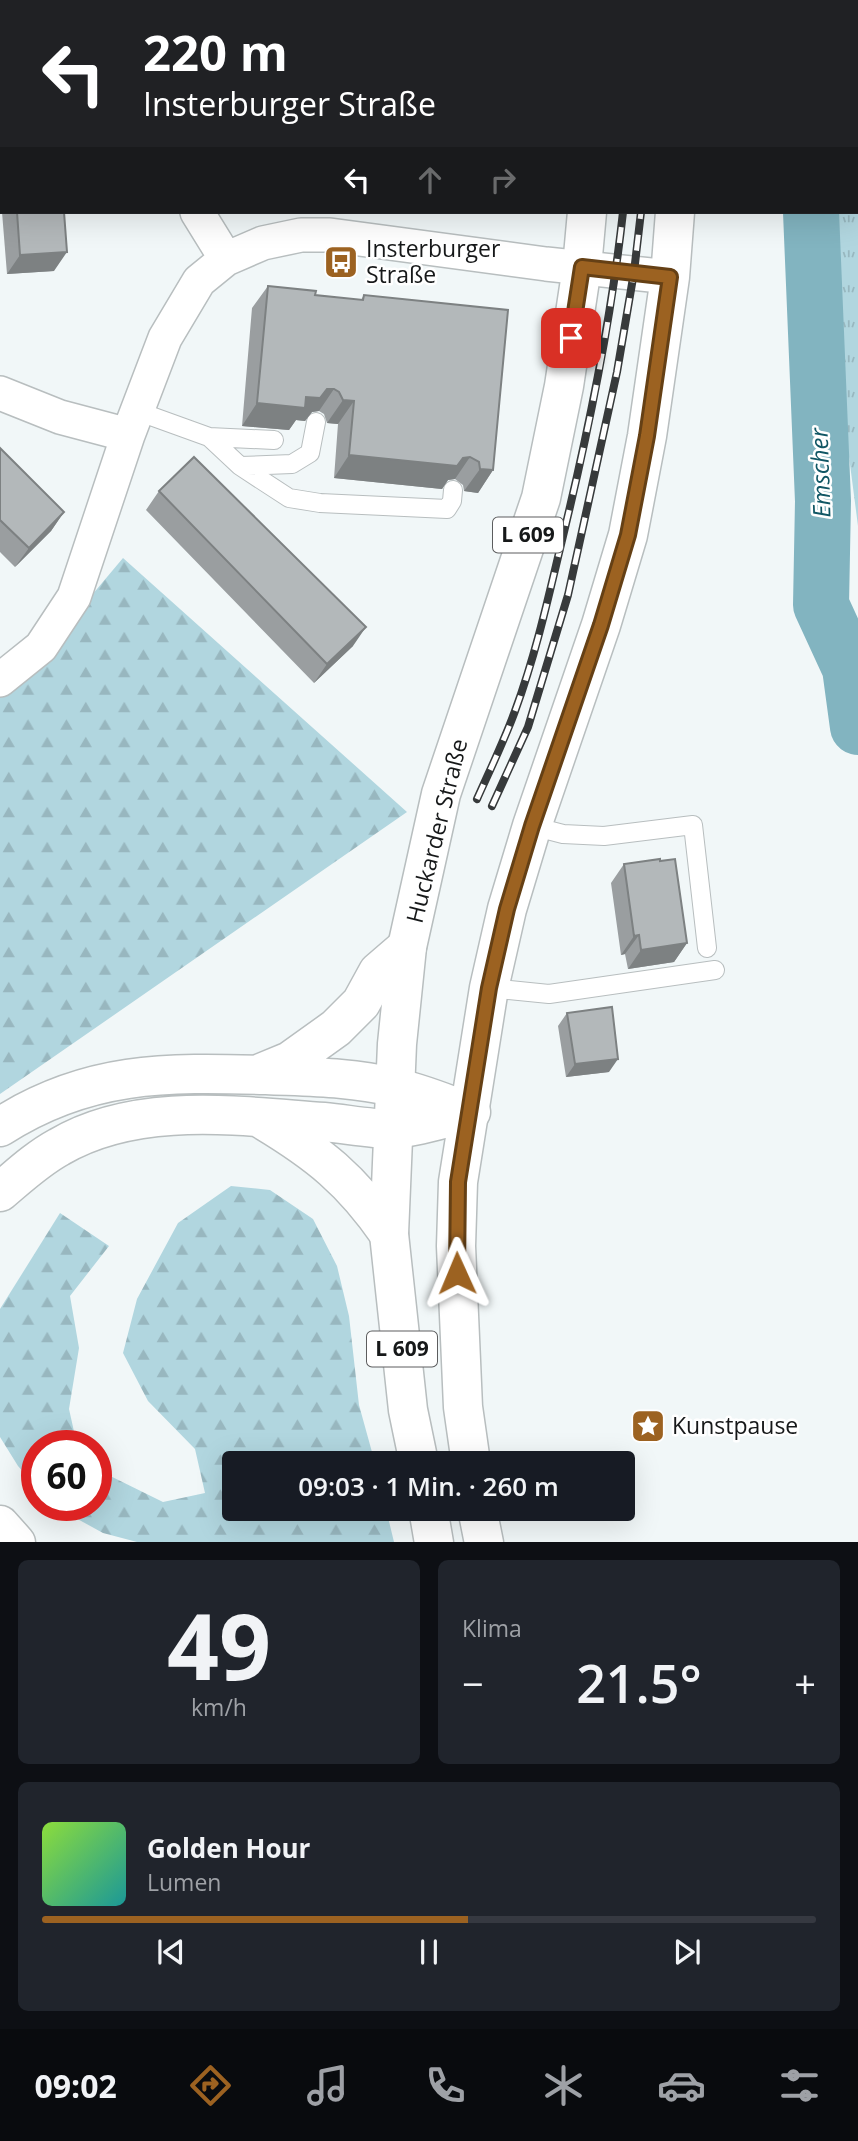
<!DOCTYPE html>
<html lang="de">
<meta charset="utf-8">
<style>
:root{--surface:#171b24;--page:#20242c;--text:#f1f3f6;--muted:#9ea1a6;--line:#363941;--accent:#9c6221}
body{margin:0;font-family:"Open Sans",sans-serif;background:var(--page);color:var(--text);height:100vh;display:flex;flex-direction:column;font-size:26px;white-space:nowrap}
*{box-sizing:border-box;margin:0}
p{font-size:23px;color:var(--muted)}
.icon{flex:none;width:38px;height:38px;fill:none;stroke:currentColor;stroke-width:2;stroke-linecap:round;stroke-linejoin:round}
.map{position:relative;height:1542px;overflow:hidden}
.drawer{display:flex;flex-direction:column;gap:18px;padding:18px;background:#0d0f14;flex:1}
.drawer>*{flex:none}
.top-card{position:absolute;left:0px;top:0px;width:859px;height:214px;box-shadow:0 7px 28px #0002;background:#202124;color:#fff;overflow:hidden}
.speed{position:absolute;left:21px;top:1430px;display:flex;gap:14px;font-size:35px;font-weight:700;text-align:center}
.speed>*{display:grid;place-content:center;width:91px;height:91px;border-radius:50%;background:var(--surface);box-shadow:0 7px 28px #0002;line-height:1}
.speed .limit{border:10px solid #d22;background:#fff;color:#111}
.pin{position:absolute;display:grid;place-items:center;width:60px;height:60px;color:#fff;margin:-30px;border-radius:14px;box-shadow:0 4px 10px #0006}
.me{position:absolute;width:77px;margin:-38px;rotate:359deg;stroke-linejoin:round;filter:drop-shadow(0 0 5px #0008)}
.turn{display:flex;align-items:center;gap:24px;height:147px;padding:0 28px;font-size:32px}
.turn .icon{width:91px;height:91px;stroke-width:2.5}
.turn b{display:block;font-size:49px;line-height:60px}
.lanes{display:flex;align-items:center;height:66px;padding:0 28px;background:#0003;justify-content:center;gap:35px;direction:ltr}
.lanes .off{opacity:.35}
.big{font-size:52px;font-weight:600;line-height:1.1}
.drawer .card{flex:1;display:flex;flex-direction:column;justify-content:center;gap:10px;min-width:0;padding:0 24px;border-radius:10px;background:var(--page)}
.drawer .dial{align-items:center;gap:0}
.dial b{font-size:91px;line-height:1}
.song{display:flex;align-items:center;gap:21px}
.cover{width:84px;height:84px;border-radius:10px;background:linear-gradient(135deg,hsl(90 70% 55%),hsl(180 70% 35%))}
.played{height:7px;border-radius:4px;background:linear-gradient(90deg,var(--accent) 55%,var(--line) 55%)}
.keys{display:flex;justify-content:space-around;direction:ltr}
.heat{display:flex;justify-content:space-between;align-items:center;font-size:38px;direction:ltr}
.drawer .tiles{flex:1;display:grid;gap:18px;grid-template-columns:1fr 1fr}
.card:last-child{grid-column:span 2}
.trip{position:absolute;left:222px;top:1451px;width:413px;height:70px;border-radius:7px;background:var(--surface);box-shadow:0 7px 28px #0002;font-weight:600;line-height:70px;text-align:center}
.dock{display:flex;height:112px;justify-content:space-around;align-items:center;background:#090b0e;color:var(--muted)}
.dock .icon{width:49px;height:49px}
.dock .current{color:var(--accent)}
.dock b{font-size:32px;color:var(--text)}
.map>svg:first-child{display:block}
.grass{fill:url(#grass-tufts)}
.forest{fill:url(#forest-firs)}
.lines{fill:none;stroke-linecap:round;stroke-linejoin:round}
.river{stroke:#82b4c0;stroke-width:56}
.service-casing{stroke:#b8bebf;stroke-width:20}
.minor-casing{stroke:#b8bebf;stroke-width:36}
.primary-casing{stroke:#b8bebf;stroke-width:41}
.trunk-casing{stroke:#b8bebf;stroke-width:41}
.service{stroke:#fff;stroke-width:18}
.minor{stroke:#fff;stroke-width:33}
.primary{stroke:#fff;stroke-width:38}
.trunk{stroke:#fff;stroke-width:38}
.rail-casing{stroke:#373a3b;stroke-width:8}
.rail{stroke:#fff;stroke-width:5;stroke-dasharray:16;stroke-linecap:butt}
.wall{fill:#9a9ea0}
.shaded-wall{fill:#7d8182}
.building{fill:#b3b8ba;stroke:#7d8182;stroke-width:2}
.route-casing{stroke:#654015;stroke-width:18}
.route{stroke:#9c6221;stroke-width:12}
.labels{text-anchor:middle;stroke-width:5;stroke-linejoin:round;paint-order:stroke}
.shield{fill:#fff;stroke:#5c5d5e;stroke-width:2}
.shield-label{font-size:21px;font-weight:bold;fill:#161819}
.poi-label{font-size:23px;fill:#161819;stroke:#fff;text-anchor:start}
.street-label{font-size:23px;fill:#161819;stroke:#fff}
.water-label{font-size:24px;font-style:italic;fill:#105664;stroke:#fff}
</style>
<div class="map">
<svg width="858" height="1543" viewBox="0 0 858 1543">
<defs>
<pattern id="grass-tufts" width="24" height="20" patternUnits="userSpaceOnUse" patternTransform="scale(1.75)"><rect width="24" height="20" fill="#b1d6df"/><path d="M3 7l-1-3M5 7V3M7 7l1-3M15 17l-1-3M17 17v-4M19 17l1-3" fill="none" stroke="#98b7bf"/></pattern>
<pattern id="forest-firs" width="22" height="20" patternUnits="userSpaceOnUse" patternTransform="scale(1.75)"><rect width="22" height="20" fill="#b1d6df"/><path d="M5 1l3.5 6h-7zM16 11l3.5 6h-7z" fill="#98b7bf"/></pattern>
</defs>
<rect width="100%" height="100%" fill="#f1f7f8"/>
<!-- grass -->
<path class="grass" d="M812 0H858V526L848 449 829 212H858V2Z"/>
<!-- forest -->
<path class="forest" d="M123 558 407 812 0 1094V683L39 658Z
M231 1186 270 1190 313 1219 337 1266 349 1316 359 1405 375 1463H234V1508L386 1509 394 1542H137L103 1533 52 1505H96V1469L163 1502 205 1493 195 1449 148 1401 123 1353 137 1299 178 1223Z
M60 1213 109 1246 70 1296 79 1348 69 1409 77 1445 37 1446V1488L18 1466 0 1437V1309Z"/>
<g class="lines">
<!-- river -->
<path class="river" d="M792 0V2
M811 212 823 501 821 605 850 668 858 727"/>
<!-- service casing -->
<g class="service-casing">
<path id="service" d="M137 411 209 437 240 466 289 498 320 503 447 509 452 501 453 490
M209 437 274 440
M240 466 292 464 310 453 316 422
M532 826 563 834 604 836 693 825 707 948
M489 988 549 994 715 970"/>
</g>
<!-- minor casing -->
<g class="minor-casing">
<path id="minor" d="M209 2V0
M197 212 226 259
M0 393 60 417 128 435
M0 680 41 647 74 597 128 435 165 338 199 281 226 259 263 243 301 235H330L546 264 670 277"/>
</g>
<!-- primary casing -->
<g class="primary-casing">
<path id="primary" d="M591 0V2
M677 0V2
M419 1463 408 1410 389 1234 397 1044 407 947 441 794 541 498 564 386 582 267 587 212
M471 1463 463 1407 456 1246 458 1182 489 988 507 909 532 826 601 625 628 535 647 436 670 277 675 212
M428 1508 434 1543
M477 1508 484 1543"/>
</g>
<!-- trunk casing -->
<g class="trunk-casing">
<path id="trunk" d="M261 1073 290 1061 336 1028 361 1003 378 972 407 947
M263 1120C318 1153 352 1180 389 1234
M0 1127C87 1071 166 1072 266 1075 309 1077 351 1077 393 1087 418 1092 444 1103 469 1112
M0 1192C19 1176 37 1159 59 1147 137 1101 238 1116 324 1122 346 1124 370 1129 393 1129 415 1128 448 1117 471 1112
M0 1525 16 1543"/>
</g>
<!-- service -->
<use href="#service" class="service"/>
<!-- minor -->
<use href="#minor" class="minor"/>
<!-- primary -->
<use href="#primary" class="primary"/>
<!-- trunk -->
<use href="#trunk" class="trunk"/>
<!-- rail casing -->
<g class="rail-casing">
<path id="rail" d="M627 0V2
M644 0V2
M477 799C490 770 504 741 515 711 536 654 549 595 563 536 589 429 611 321 623 212
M492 806 528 727 568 595 617 372 634 272 641 212"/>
</g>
<!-- rail -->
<use href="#rail" class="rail"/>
</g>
<!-- wall -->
<path class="wall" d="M89 0H149V2H88Z
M2 168V204L0 179V171Z
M2 212H64L54 271 7 274Z
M268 286 315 295 361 300 364 295 493 470 478 493 464 491 463 485 455 479 448 480 442 489 334 478 338 424 327 423 324 414 319 411 312 412 305 421 296 420 289 430 242 426 252 308Z
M0 448 64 512 51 531 15 567 0 552Z
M159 491 353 646 314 683 146 510Z
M624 864 687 943 674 962 628 969 625 954 621 955 611 883Z
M567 1013 609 1072 566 1077 558 1026Z"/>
<!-- shaded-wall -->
<path class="shaded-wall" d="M67 252 54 271 7 274 20 255Z
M327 389H334L319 411 312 412 305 421 296 420 289 430 242 426 257 403 306 397Z
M343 400 354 401 338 424 327 423Z
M349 455 463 458 470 457 455 479 448 480 442 489 334 478Z
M480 469 493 470 478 493 464 491Z
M64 512 51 531 15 567 29 548Z
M366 627 353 646 314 683 327 664Z
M639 935 625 954 621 955 634 936Z
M687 943 674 962 628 969 641 950Z
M618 1059 609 1072 566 1077 575 1064Z"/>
<!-- building -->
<path class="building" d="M100 0H149V2H100Z
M17 212H64L67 252 20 255Z
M268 286 316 291 315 295 363 300 364 295 508 310 493 470 480 469 479 462 470 457 463 458 457 466 349 455 354 401 343 400 339 392 334 389H327L320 398 306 397 305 408 257 403Z
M0 448 64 512 29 548 0 520Z
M194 457 366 627 327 664 159 491Z
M660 859V861L675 859 687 943 641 950 639 935 634 936 624 864Z
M612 1007 618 1059 575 1064 567 1013Z"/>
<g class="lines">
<!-- route casing -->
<g class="route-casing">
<path id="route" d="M457 1273 458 1182 489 988 507 909 532 826 601 625 628 535 647 436 670 277 582 267 571 338"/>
</g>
<!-- route -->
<use href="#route" class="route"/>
</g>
<!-- icons -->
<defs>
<g id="bus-square" transform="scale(1.75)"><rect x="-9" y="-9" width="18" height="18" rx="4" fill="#9c6221" stroke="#fff"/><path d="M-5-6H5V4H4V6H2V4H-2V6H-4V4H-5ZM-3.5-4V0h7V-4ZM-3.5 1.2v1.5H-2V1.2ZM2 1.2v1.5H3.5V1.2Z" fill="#fff"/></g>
<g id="sight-square" transform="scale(1.75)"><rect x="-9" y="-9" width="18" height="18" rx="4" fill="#9c6221" stroke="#fff"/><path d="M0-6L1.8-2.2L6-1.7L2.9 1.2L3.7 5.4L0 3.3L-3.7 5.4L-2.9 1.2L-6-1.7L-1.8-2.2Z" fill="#fff"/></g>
</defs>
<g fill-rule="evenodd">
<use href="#bus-square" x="341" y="262"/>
<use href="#sight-square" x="648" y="1426"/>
</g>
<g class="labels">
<!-- shield labels -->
<g class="shield">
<rect x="493" y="517.5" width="70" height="35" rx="5"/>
<rect x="367" y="1331.5" width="70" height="35" rx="5"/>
</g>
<g class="shield-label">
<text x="528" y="542">L 609</text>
<text x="402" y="1356">L 609</text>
</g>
<!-- poi labels -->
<g class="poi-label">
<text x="366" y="257">Insterburger<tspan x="366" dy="26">Straße</tspan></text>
<text x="672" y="1434">Kunstpause</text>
</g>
<!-- street labels -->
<g class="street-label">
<text transform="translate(437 831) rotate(-76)" y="8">Huckarder Straße</text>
</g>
<!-- water labels -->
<g class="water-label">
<text transform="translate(821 473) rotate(-92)" y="8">Emscher</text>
</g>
</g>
</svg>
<div class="speed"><div class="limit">60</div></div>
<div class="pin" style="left:571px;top:338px;background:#d93025"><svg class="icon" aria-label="arrive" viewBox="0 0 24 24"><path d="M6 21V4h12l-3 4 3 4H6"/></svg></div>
<svg class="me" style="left:457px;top:1273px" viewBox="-20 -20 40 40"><path d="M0-17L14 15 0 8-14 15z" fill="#9c6221" stroke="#fff" stroke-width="4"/></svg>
<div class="trip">09:03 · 1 Min. · 260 m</div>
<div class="top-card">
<div class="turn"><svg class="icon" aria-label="left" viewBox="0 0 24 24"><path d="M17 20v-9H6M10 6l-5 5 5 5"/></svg><div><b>220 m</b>Insterburger Straße</div></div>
<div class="lanes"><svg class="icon" aria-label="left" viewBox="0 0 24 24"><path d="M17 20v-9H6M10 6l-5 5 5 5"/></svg><svg class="icon off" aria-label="ahead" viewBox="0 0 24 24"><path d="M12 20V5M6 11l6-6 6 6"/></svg><svg class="icon off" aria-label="right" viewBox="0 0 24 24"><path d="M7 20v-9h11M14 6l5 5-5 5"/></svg></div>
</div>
</div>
<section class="drawer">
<div class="tiles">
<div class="card dial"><b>49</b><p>km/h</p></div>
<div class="card"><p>Klima</p>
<div class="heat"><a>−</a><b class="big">21.5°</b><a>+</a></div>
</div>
<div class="card">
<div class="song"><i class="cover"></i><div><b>Golden Hour</b><p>Lumen</p></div></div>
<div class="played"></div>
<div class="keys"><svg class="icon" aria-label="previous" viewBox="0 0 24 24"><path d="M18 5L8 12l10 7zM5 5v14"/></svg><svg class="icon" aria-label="pause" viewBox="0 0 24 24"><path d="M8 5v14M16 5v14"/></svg><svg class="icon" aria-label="next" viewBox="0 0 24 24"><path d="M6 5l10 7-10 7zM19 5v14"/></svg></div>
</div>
</div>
</section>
<nav class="dock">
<b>09:02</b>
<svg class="icon current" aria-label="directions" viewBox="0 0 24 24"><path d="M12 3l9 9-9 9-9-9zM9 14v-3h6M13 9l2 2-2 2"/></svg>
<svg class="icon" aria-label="music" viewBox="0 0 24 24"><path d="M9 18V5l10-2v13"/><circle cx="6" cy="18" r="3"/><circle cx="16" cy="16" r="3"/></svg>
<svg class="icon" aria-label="phone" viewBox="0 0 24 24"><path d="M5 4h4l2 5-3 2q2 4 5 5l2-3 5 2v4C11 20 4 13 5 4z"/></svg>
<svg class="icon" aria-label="climate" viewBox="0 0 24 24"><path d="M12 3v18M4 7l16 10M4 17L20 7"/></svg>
<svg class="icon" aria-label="car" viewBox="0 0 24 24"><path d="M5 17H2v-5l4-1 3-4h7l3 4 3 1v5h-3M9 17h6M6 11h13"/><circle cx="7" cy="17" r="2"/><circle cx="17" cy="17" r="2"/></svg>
<svg class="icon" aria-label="filters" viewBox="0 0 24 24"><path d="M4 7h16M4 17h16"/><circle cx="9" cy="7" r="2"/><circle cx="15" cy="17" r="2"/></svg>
</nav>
